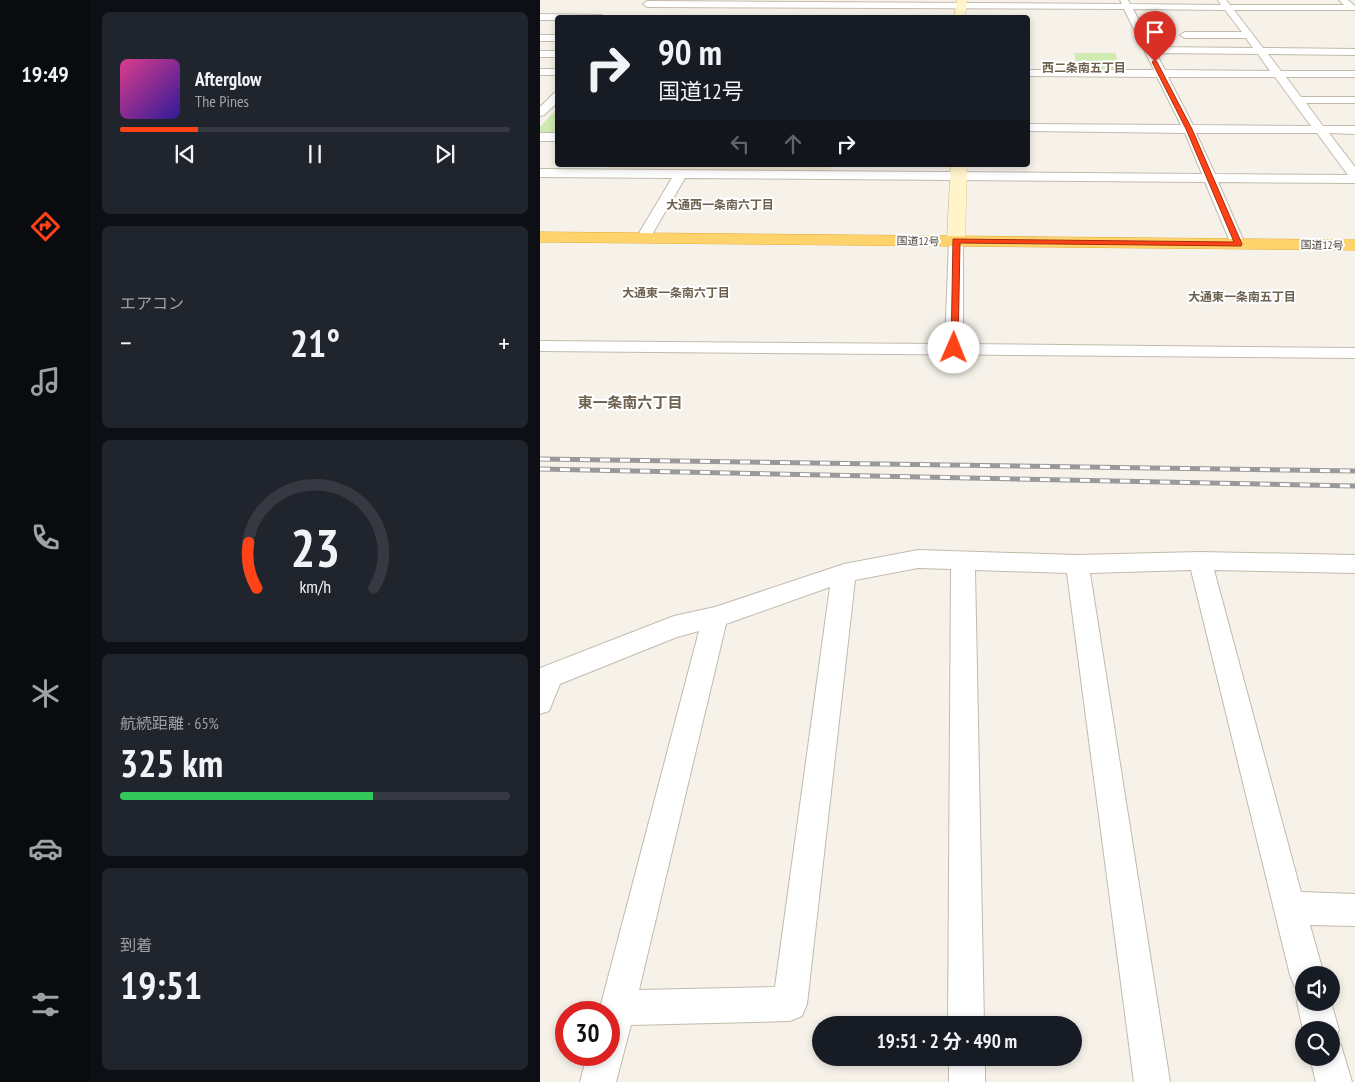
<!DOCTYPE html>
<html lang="ja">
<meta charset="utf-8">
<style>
:root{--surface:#171b24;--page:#20242c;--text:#f1f3f6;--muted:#9ea1a6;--line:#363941;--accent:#ff4317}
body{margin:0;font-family:"PT Sans Narrow","Noto Sans JP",sans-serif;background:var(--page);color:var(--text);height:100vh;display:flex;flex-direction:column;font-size:19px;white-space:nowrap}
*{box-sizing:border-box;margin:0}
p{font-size:16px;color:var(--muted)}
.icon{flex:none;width:28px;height:28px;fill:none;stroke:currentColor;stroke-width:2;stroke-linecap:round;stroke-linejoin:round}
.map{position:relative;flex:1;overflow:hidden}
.drawer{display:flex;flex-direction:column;gap:12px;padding:12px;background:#0d0f14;width:450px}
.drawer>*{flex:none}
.guide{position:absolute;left:15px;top:15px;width:475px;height:152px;border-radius:5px;box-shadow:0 2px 8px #0003;background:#171b24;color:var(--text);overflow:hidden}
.controls{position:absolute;left:755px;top:966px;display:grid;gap:10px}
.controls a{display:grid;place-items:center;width:45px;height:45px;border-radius:50%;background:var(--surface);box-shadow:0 2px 8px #0003;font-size:25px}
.speed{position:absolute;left:15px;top:1001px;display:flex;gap:10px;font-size:25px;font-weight:700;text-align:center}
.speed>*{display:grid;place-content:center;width:65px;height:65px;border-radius:50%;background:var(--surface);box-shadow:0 2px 8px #0003;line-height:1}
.speed .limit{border:8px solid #d22;background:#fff;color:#111}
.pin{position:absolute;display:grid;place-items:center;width:42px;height:42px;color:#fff;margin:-51px -21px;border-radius:50% 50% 50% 0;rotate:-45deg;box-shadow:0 0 5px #0007}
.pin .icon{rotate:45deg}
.me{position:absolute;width:55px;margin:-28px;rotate:1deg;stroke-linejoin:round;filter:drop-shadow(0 0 4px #0008)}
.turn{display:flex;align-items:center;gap:18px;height:105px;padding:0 20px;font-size:22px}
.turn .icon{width:65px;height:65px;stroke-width:2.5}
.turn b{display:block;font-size:35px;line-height:42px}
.lanes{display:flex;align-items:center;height:48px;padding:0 20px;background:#0003;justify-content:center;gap:25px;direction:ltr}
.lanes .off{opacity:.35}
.big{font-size:38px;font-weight:700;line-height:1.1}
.drawer .card{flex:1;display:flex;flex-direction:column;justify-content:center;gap:8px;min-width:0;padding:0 18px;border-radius:8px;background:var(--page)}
.drawer .dial{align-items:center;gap:0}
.dial svg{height:130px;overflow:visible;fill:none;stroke:var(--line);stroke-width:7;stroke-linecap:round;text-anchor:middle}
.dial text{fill:var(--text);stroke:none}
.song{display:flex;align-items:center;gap:15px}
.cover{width:60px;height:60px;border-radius:8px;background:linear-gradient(135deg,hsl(330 70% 55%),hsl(250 70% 35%))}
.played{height:5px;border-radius:2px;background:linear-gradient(90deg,var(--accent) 20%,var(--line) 20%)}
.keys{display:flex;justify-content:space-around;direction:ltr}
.heat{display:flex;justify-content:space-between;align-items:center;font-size:28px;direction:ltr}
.charge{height:8px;border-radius:4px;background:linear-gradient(90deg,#34c759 65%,var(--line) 0)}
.trip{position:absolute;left:272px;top:1016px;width:270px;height:50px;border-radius:25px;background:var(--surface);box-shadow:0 2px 8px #0003;font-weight:700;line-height:50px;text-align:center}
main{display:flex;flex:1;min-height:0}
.tab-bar{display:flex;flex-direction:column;width:90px;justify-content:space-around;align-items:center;background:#090b0e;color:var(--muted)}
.tab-bar .icon{width:35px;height:35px}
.tab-bar .selected{color:var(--accent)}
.tab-bar b{font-size:22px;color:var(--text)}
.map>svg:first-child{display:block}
.education{fill:#efe8d3}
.green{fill:#cfebb1}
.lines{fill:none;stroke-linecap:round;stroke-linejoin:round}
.street-casing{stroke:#c2bbac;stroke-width:2}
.secondary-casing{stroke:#d8c998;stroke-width:1}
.highway-casing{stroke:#e6ab33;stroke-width:1}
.street{fill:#fff;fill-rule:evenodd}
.secondary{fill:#fff4ca;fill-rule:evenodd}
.highway{fill:#ffd36b;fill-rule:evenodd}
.rail-casing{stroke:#999;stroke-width:5}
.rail{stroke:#fff;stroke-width:3;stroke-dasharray:10;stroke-linecap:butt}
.route{fill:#ff4317;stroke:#a62c0f}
.labels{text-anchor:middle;stroke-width:4;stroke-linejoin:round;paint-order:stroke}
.far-street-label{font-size:11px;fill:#4a4337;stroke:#fff}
.far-neighbourhood-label{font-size:12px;font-weight:bold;fill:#6e624e;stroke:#fff}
.neighbourhood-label{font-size:15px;font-weight:bold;fill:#6e624e;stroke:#fff}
</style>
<main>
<nav class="tab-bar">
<b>19:49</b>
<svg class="icon selected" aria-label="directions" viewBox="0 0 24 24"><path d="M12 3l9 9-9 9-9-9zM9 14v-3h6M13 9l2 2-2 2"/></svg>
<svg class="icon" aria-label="music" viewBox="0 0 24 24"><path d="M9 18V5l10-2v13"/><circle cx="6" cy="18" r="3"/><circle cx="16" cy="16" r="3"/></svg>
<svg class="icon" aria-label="phone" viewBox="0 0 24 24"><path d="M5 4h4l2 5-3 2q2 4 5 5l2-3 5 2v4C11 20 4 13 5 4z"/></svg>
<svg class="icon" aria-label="climate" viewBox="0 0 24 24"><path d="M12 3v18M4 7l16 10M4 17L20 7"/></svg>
<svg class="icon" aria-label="car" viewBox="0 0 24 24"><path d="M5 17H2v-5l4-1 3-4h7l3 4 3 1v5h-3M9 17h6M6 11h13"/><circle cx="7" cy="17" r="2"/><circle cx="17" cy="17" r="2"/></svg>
<svg class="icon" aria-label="filters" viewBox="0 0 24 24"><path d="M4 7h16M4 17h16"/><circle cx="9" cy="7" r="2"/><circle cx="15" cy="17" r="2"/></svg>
</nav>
<section class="drawer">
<div class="card">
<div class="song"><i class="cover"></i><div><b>Afterglow</b><p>The Pines</p></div></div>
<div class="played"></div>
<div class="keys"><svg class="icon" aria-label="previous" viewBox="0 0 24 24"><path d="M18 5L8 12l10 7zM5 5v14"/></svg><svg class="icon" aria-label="pause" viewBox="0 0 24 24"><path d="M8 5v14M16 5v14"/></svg><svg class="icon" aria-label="next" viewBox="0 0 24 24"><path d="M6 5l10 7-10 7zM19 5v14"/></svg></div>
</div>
<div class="card"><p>エアコン</p>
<div class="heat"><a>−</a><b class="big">21°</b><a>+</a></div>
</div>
<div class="card dial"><svg viewBox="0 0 100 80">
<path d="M14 69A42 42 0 1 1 86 69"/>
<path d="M14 69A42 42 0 0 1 9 41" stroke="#ff4317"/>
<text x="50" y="56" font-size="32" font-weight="700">23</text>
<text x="50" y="72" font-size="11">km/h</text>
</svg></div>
<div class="card"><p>航続距離 · 65%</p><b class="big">325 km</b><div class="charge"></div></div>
<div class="card"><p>到着</p><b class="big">19:51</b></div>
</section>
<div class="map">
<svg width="815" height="1082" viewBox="0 0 815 1082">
<rect width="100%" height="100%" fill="#f6f2ea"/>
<!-- education -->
<path class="education" d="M70 165H292L290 171H65Z"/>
<!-- green -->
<path class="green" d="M534 53H575L582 72H538Z
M17 109V132H0V127Z"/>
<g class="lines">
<!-- street casing -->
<g class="street-casing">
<path id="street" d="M580 0H588L590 4 681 5 678 0H686L690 5H804L799 0H808L815 6V10H694L723 48 815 49V55L728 54 741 71H815V77H746L761 97H815V103H766L783 126H815V134L789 133 815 167V183L678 182 705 244 703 247H693L691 244 665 182 145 178 110 238 108 241H98L96 238 132 178 0 177V169L662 174 645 133 488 131V124L641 125 617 77 488 76V70H614L584 9 107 7 103 4 107 1 582 4ZM593 9 685 10 702 32H645L640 35 645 38H706L713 48 613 47ZM616 53 718 54 730 71 625 70ZM628 77H735L771 126 653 125ZM656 133H777L808 175 675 174Z
M0 14 62 15 66 18H18V20H0Z
M0 35H18V41H0Z
M0 51H18V57H0Z
M0 69H18V75H0Z
M18 92V102L4 115 0 116V107L14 93Z
M0 133H18V141H0Z
M416 237 421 238 423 241V344L815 348V358L0 351V341L405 344 409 241 411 238Z
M378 550 537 555 660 552 815 555V573L674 570 761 892 815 894V926L770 925 784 975H764V1002H791L799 1030 793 1042 801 1045 812 1082H776L770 1058H791V1030H763L757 1002 762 990 755 987 750 975 651 570 550 573 630 1082H594L527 573 435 570 444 1025H408L411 569 378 568 315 580 267 1004 262 1016 250 1021 91 1025 76 1082H40L47 1055H69V1012H59L159 631 137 637 20 684 9 711 0 714V668L134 616 175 607 304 564ZM290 587 235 987 99 990 186 624Z
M409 1058H445V1082H409Z"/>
</g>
<!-- secondary casing -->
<g class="secondary-casing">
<path id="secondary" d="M417 0H427L425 18H414Z
M411 165H427L425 241 422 245 416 246 410 245 407 241Z"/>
</g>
<!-- highway casing -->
<g class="highway-casing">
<path id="highway" d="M0 232 815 240V250L0 242Z"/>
</g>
<!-- street -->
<use href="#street" class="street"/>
<!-- secondary -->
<use href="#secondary" class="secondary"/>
<!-- highway -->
<use href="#highway" class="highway"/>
<!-- rail casing -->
<g class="rail-casing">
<path id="rail" d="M0 459 815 471
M0 469 815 486"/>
</g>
<!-- rail -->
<use href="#rail" class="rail"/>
</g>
<!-- route -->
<path class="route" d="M615 60 617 62 652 129 702 244 701 246 420 243 418 348 414 351 411 350 413 239 694 242 646 129 612 62Z"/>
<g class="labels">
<!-- far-street labels -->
<g class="far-street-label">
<text transform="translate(378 241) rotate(1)" y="4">国道12号</text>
<text transform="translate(782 245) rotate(1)" y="4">国道12号</text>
</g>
<!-- far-neighbourhood labels -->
<g class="far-neighbourhood-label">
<text x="544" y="72">西二条南五丁目</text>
<text x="180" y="209">大通西一条南六丁目</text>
<text x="136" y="297">大通東一条南六丁目</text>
<text x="702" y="301">大通東一条南五丁目</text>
</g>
<!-- neighbourhood labels -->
<g class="neighbourhood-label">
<text x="90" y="408">東一条南六丁目</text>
</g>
</g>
</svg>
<div class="controls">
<a><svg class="icon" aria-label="sound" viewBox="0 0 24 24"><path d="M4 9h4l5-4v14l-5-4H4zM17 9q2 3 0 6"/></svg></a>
<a><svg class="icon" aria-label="search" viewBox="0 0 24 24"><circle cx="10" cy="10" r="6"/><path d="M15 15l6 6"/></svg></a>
</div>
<div class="speed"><div class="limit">30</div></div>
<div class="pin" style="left:615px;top:62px;background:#d93025"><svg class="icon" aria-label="arrive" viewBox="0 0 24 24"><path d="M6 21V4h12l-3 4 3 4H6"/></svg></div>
<svg class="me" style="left:414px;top:348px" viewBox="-20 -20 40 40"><circle r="19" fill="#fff"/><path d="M0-13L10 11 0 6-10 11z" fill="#ff4317"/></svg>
<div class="trip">19:51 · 2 分 · 490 m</div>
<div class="guide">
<div class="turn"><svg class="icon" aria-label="right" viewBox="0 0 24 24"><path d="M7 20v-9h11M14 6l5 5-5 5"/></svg><div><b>90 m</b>国道12号</div></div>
<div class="lanes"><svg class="icon off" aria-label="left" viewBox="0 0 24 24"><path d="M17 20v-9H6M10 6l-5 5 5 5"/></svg><svg class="icon off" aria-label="ahead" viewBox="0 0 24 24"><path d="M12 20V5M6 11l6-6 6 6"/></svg><svg class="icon" aria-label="right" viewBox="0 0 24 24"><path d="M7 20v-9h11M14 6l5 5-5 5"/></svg></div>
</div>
</div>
</main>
